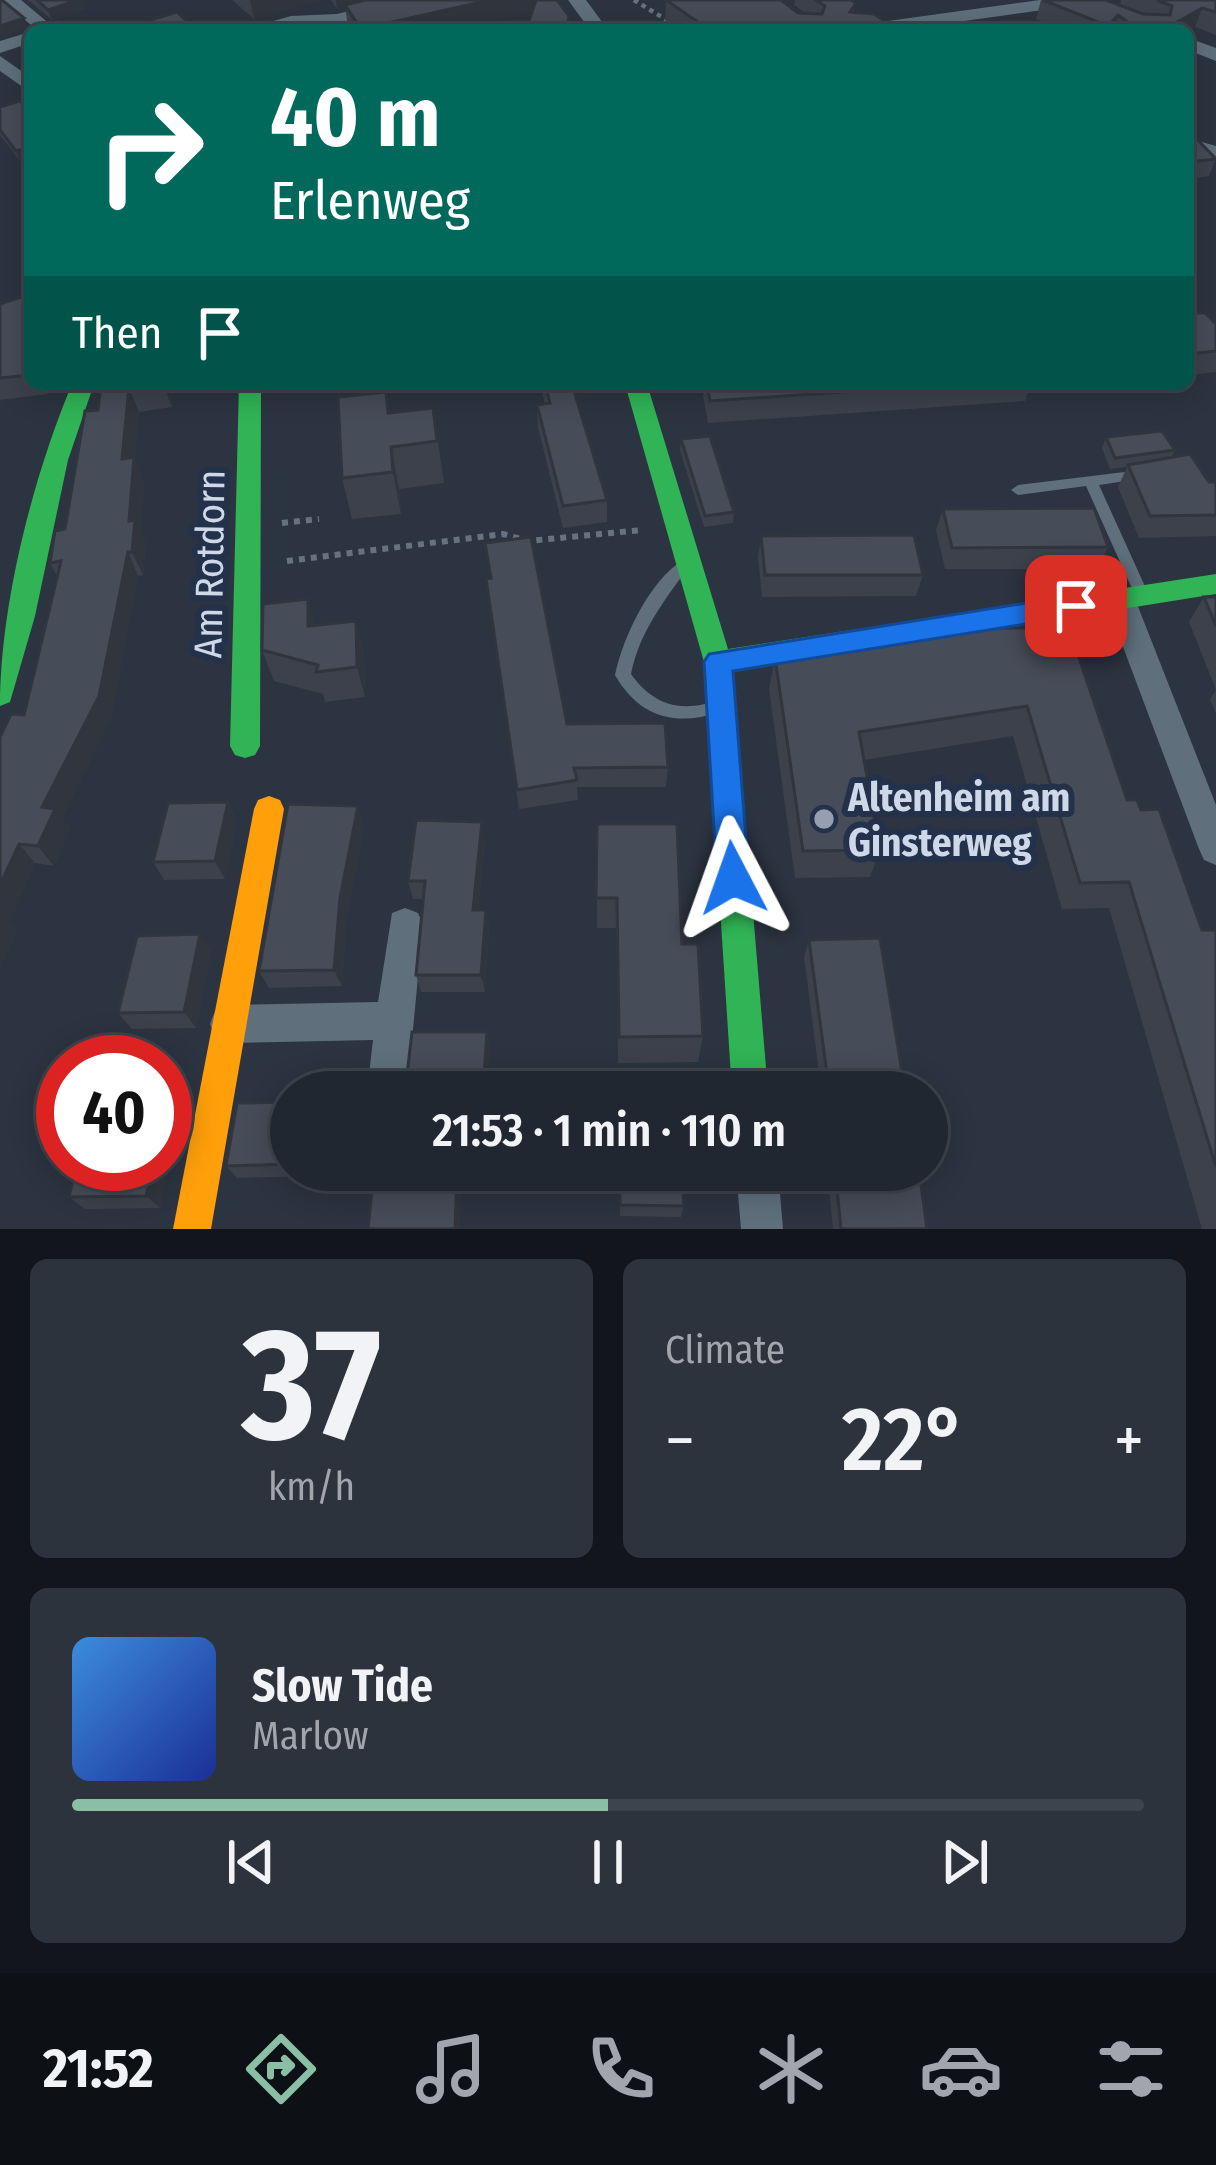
<!DOCTYPE html>
<meta charset="utf-8">
<style>
:root{--surface:#212731;--page:#2d333d;--text:#f1f3f6;--muted:#a2a5ab;--line:#3e444d;--accent:#8abfa5}
body{margin:0;font-family:"Fira Sans Condensed",sans-serif;background:var(--page);color:var(--text);height:100vh;display:flex;flex-direction:column;font-size:45px;white-space:nowrap}
*{box-sizing:border-box;margin:0}
p{font-size:39px;color:var(--muted)}
.icon{flex:none;width:66px;height:66px;fill:none;stroke:currentColor;stroke-width:2;stroke-linecap:round;stroke-linejoin:round}
.map{position:relative;height:1229px;overflow:hidden}
.sheet{display:flex;flex-direction:column;gap:30px;padding:30px;background:#12151b;flex:1}
.sheet>*{flex:none}
.banner{position:absolute;left:24px;top:24px;width:1170px;height:366px;border-radius:18px;box-shadow:0 6px 30px #0003,0 0 0 3px var(--line);background:#00695c;color:#fff;overflow:hidden}
.speed{position:absolute;left:36px;top:1035px;display:flex;gap:24px;font-size:60px;font-weight:700;text-align:center}
.speed>*{display:grid;place-content:center;width:156px;height:156px;border-radius:50%;background:var(--surface);box-shadow:0 6px 30px #0003,0 0 0 3px var(--line);line-height:1}
.speed .limit{border:18px solid #d22;background:#fff;color:#111}
.pin{position:absolute;display:grid;place-items:center;width:102px;height:102px;color:#fff;margin:-51px;border-radius:24px;box-shadow:0 6px 18px #0006}
.me{position:absolute;width:132px;margin:-66px;rotate:356deg;stroke-linejoin:round;filter:drop-shadow(0 0 9px #0008)}
.turn{display:flex;align-items:center;gap:42px;height:252px;padding:0 48px;font-size:54px}
.turn .icon{width:156px;height:156px;stroke-width:2.5}
.turn b{display:block;font-size:84px;line-height:102px}
.then{display:flex;align-items:center;height:114px;padding:0 48px;background:#0003;gap:24px;font-size:45px}
.big{font-size:90px;font-weight:600;line-height:1.1}
.sheet .tile{flex:1;display:flex;flex-direction:column;justify-content:center;gap:18px;min-width:0;padding:0 42px;border-radius:18px;background:var(--page)}
.sheet .dial{align-items:center;gap:0}
.dial b{font-size:156px;line-height:1}
.song{display:flex;align-items:center;gap:36px}
.cover{width:144px;height:144px;border-radius:18px;background:linear-gradient(135deg,hsl(210 70% 55%),hsl(230 70% 35%))}
.played{height:12px;border-radius:6px;background:linear-gradient(90deg,var(--accent) 50%,var(--line) 50%)}
.keys{display:flex;justify-content:space-around;direction:ltr}
.heat{display:flex;justify-content:space-between;align-items:center;font-size:66px;direction:ltr}
.sheet .tiles{flex:1;display:grid;gap:30px;grid-template-columns:1fr 1fr}
.tile:last-child{grid-column:span 2}
.trip{position:absolute;left:270px;top:1071px;width:678px;height:120px;border-radius:60px;background:var(--surface);box-shadow:0 6px 30px #0003,0 0 0 3px var(--line);font-weight:600;line-height:120px;text-align:center}
.menu{display:flex;height:192px;justify-content:space-around;align-items:center;background:#0d1014;color:var(--muted)}
.menu .icon{width:84px;height:84px}
.menu .active{color:var(--accent)}
.menu b{font-size:54px;color:var(--text)}
.map>svg:first-child{display:block}
.lines{fill:none;stroke-linecap:round;stroke-linejoin:round}
.path-far1{stroke:#66737d;stroke-width:4.5;stroke-dasharray:4.5 4.5;stroke-linecap:butt}
.path{stroke:#66737d;stroke-width:6;stroke-dasharray:6 6;stroke-linecap:butt}
.lane{fill:#5f707c;fill-rule:evenodd}
.street{fill:#5f707c;fill-rule:evenodd}
.fast{fill:#30b455;fill-rule:evenodd}
.slow{fill:#ff9f0a;fill-rule:evenodd}
.wall{fill:#3c414c}
.shaded-wall{fill:#31353e}
.building{fill:#464c58;stroke:#31353e;stroke-width:3}
.route{fill:#1a73e8;stroke:#114b97;stroke-width:3}
.poi-dot{fill:#959fae;stroke:#23314a;stroke-width:4.5}
.labels{text-anchor:middle;stroke-width:12;stroke-linejoin:round;paint-order:stroke}
.street-label{font-size:39px;fill:#ced8e8;stroke:#23314a}
.poi-label{font-size:39px;font-weight:bold;fill:#ced8e8;stroke:#23314a;text-anchor:start}
</style>
<div class="map">
<svg width="1216" height="1229" viewBox="0 0 1216 1229">
<rect width="100%" height="100%" fill="#2c3441"/>
<g class="lines">
<!-- path-far1 -->
<path class="path-far1" d="M634 0 683 30"/>
<!-- path -->
<path class="path" d="M282 523 319 519
M287 561 503 534 528 541 642 530"/>
<!-- lane -->
<path class="lane" d="M1141 470 1146 472 1148 475 1146 478 1099 485 1148 593 1141 599 1134 593 1086 486 1018 495 1011 490 1018 485Z
M683 560 690 565C665 600 640 630 631 674 645 694 665 708 690 706 701 706 709 702 720 702L722 707 720 712C675 727 639 717 615 675 623 637 650 580 683 560Z"/>
<!-- street -->
<path class="street" d="M1 0H21L57 30H37Z
M395 0H427L337 24 242 30 291 16 337 14Z
M568 0H586L608 30H590Z
M1040 0H1088L1079 5 899 30H850L859 25Z
M30 32V43L0 53V41Z
M1188 38 1216 48V61L1188 50Z
M0 56 30 77V92L0 71Z
M1188 138 1216 146V159L1188 151Z
M30 293V308L0 318V303Z
M1120 588 1130 591 1135 599 1216 805V865L1204 860 1199 849 1105 599 1110 591Z
M405 908 418 913 423 925 407 1092H367L373 1040 229 1043 215 1037 210 1024 215 1011 229 1005 378 1002 392 913Z
M736 1170H778L783 1229H741Z"/>
<!-- fast -->
<path class="fast" d="M72 384H94L68 460 35 616 10 702 0 706C0 605 33 477 72 384Z
M239 384H261L260 746 255 755 245 758 235 755 230 746Z
M625 384H647L728 649 1216 574V594L733 671 768 1092H732L704 662Z"/>
<!-- slow -->
<path class="slow" d="M269 796 280 800 284 809 211 1229H173L254 809 258 800Z"/>
</g>
<!-- wall -->
<path class="wall" d="M28 0H82L85 9 52 20Z
M232 0H319L254 19Z
M331 0H557L569 16 570 30H526L532 11 449 30H351L348 26 345 7 337 9Z
M666 0 805 13 794 5 795 0H851L854 13 899 30 677 28 665 20Z
M1041 0 1120 5 1121 0H1216V35L1195 27 1164 30H1063L1036 19Z
M0 107 21 162 0 135Z
M1188 130 1216 159 1209 176 1188 179Z
M1188 292 1195 313 1216 324V372L1188 375Z
M0 304 30 309V384H50L48 394 0 400Z
M101 384H174L172 407 139 412 135 458 144 481 140 532 146 544 143 575 138 576 111 718 62 818 70 829 54 866 35 863 10 921 17 930 0 967 24 715 57 576 50 563 65 529 98 410Z
M540 384H592V397L577 399 607 500V522L563 528 538 427 537 405 545 404Z
M704 384H1031L1025 401 708 423 703 395Z
M1070 384H1115L1073 389Z
M386 392 390 413 433 408 444 483 399 489 401 514 352 519 342 478Z
M1106 437 1175 450 1171 458 1209 482H1216V536L1139 538 1118 487 1127 467 1110 469 1102 448Z
M681 439 734 512 733 523 704 527 680 450Z
M943 509 1108 547 1097 569H945L936 530Z
M761 536 923 575 916 596 762 597 758 557Z
M1204 597H1216V690L1189 622Z
M488 600 567 724 668 767 666 787H577L578 800 519 809Z
M356 621 364 651 365 697 325 702 323 694 274 681 262 650 316 625Z
M959 628 1127 800 1141 810 1202 930H1216V1229H1202L1109 908 1062 909 1013 736 864 760 880 850 870 877 795 878 769 689 775 658Z
M1216 690V714L1210 699Z
M228 802 237 822 225 879 164 880 153 862Z
M358 806 364 825 347 916 342 986 269 988 259 971Z
M597 824 682 944 703 1036 698 1062 618 1063 617 928H597Z
M485 840 478 910H486L489 928 485 992H421L416 975 423 899H413L408 881Z
M809 940 902 1072 894 1087 821 1088 804 957Z
M211 951 196 1028 132 1029 118 1013Z
M291 1102V1170H319L318 1176 237 1178 226 1166Z
M173 1143 160 1208 85 1209 69 1197Z
M620 1170 694 1178 691 1190H683L684 1206 681 1217 620 1216Z
M827 1170H919L927 1229H833Z"/>
<!-- shaded-wall -->
<path class="shaded-wall" d="M78 0H82L85 9 52 20 48 10Z
M250 0H319L254 19Z
M336 0H376L337 9Z
M490 0H541V9L449 30H361Z
M1202 8 1195 27 1188 31 1163 30Z
M1118 15 1114 30H1107L1108 26Z
M24 18 28 28 0 38V26Z
M30 147V159L21 162 16 151Z
M163 384H174L172 407Z
M571 384H592V397L571 400Z
M129 388 139 412 135 458 144 481 140 532 146 544 143 575 132 552 122 459Z
M391 447 399 489 401 514 393 472Z
M128 552 138 576 111 718 62 818 70 829 54 866 38 846 42 807Z
M308 599 317 630 308 626Z
M356 621 364 651 365 697 357 667Z
M228 802 237 822 225 879 215 861Z
M358 806 364 825 347 916 342 986 334 970 340 898Z
M482 822 485 840 476 928 473 910Z
M19 844 35 863 10 921 17 930 0 967V885Z
M486 910 489 928 485 992 481 975Z
M200 934 211 951 196 1028 184 1012Z
M487 1032 491 1048 487 1092H483Z
M165 1135 173 1143 160 1208 146 1196 152 1164H165Z
M457 1170H462L460 1229H455Z"/>
<!-- building -->
<path class="building" d="M0 0H2L24 18 0 26Z
M37 0H78L48 10Z
M365 0H490L361 29 345 5Z
M536 0H557L569 16 566 30H526Z
M666 0H781L798 13 822 14 825 6 816 0H851L856 3 850 12 874 14 899 30H636L705 27Z
M1043 0H1106L1143 14 1170 15 1172 6 1157 0H1216V12L1202 8 1163 30H1138L1118 15 1108 26Z
M177 12 196 30H152L144 22Z
M20 101 30 113V147L16 151 0 130V107Z
M1188 130 1216 159 1188 162Z
M1188 292 1194 299 1195 313H1205L1216 324V351L1188 354Z
M24 296 27 311H30V375L0 378V304Z
M101 384H160L129 388 122 459 134 457 129 521 135 520 132 552H128L99 696 42 807 55 809 38 846 19 844 0 885V737L11 714 24 715 61 561 50 563 55 531 65 529 85 411 98 410Z
M545 384H572L607 500 563 506 537 405 550 403Z
M707 384H961L710 401Z
M386 392 388 413 433 408 437 441 391 447 393 472 342 478 338 397Z
M1162 431 1175 450 1115 458 1106 437Z
M710 436 734 512 705 516 681 439Z
M1190 454 1209 482H1216V515L1150 516 1128 465Z
M1094 508 1108 547 952 548 943 509Z
M914 535 923 575H765L761 536Z
M531 537 567 724 665 723 668 767 574 768 577 780 517 790 486 579 491 578 485 543Z
M1204 597H1216V626Z
M308 599V626L356 621 357 667 316 672 318 665 262 650 263 604Z
M959 628H1069L1127 800H1137L1141 810 1159 809 1202 930H1216V1167L1129 882 1080 883 1027 706 859 732 880 850 803 851 775 658Z
M228 802 215 861 153 862 168 803Z
M288 804 358 806 340 898 334 970 259 971Z
M416 820 482 822 473 910H486L481 975H416L425 881H408Z
M597 824H677L682 944H698L703 1036 619 1037 617 898H596Z
M200 934 184 1012 118 1013 137 936Z
M880 938 902 1072 827 1074 809 940Z
M412 1032H487L483 1092H405Z
M291 1102V1164L226 1166 237 1103Z
M77 1164H152L146 1196 69 1197Z
M374 1170H457L455 1229H368Z
M620 1170H694V1178L682 1177 684 1206 620 1205Z
M835 1170H919L927 1229H841Z"/>
<!-- route -->
<path class="route" d="M1076 595 1089 606 1076 616 733 671 749 878 744 889 733 893 721 889 717 878 704 662 709 654Z"/>
<!-- markers -->
<circle class="poi-dot" cx="824" cy="819" r="12"/>
<g class="labels">
<!-- street labels -->
<g class="street-label">
<text transform="translate(209 564) rotate(-89)" y="14">Am Rotdorn</text>
</g>
<!-- poi labels -->
<g class="poi-label">
<text x="848" y="811">Altenheim am<tspan x="848" dy="45">Ginsterweg</tspan></text>
</g>
</g>
</svg>
<div class="speed"><div class="limit">40</div></div>
<div class="pin" style="left:1076px;top:606px;background:#d93025"><svg class="icon" aria-label="arrive" viewBox="0 0 24 24"><path d="M6 21V4h12l-3 4 3 4H6"/></svg></div>
<svg class="me" style="left:733px;top:878px" viewBox="-20 -20 40 40"><path d="M0-17L14 15 0 8-14 15z" fill="#1a73e8" stroke="#fff" stroke-width="4"/></svg>
<div class="trip">21:53 · 1 min · 110 m</div>
<div class="banner">
<div class="turn"><svg class="icon" aria-label="right" viewBox="0 0 24 24"><path d="M7 20v-9h11M14 6l5 5-5 5"/></svg><div><b>40 m</b>Erlenweg</div></div>
<div class="then">Then<svg class="icon" aria-label="arrive" viewBox="0 0 24 24"><path d="M6 21V4h12l-3 4 3 4H6"/></svg></div>
</div>
</div>
<section class="sheet">
<div class="tiles">
<div class="tile dial"><b>37</b><p>km/h</p></div>
<div class="tile"><p>Climate</p>
<div class="heat"><a>−</a><b class="big">22°</b><a>+</a></div>
</div>
<div class="tile">
<div class="song"><i class="cover"></i><div><b>Slow Tide</b><p>Marlow</p></div></div>
<div class="played"></div>
<div class="keys"><svg class="icon" aria-label="previous" viewBox="0 0 24 24"><path d="M18 5L8 12l10 7zM5 5v14"/></svg><svg class="icon" aria-label="pause" viewBox="0 0 24 24"><path d="M8 5v14M16 5v14"/></svg><svg class="icon" aria-label="next" viewBox="0 0 24 24"><path d="M6 5l10 7-10 7zM19 5v14"/></svg></div>
</div>
</div>
</section>
<nav class="menu">
<b>21:52</b>
<svg class="icon active" aria-label="directions" viewBox="0 0 24 24"><path d="M12 3l9 9-9 9-9-9zM9 14v-3h6M13 9l2 2-2 2"/></svg>
<svg class="icon" aria-label="music" viewBox="0 0 24 24"><path d="M9 18V5l10-2v13"/><circle cx="6" cy="18" r="3"/><circle cx="16" cy="16" r="3"/></svg>
<svg class="icon" aria-label="phone" viewBox="0 0 24 24"><path d="M5 4h4l2 5-3 2q2 4 5 5l2-3 5 2v4C11 20 4 13 5 4z"/></svg>
<svg class="icon" aria-label="climate" viewBox="0 0 24 24"><path d="M12 3v18M4 7l16 10M4 17L20 7"/></svg>
<svg class="icon" aria-label="car" viewBox="0 0 24 24"><path d="M5 17H2v-5l4-1 3-4h7l3 4 3 1v5h-3M9 17h6M6 11h13"/><circle cx="7" cy="17" r="2"/><circle cx="17" cy="17" r="2"/></svg>
<svg class="icon" aria-label="filters" viewBox="0 0 24 24"><path d="M4 7h16M4 17h16"/><circle cx="9" cy="7" r="2"/><circle cx="15" cy="17" r="2"/></svg>
</nav>
